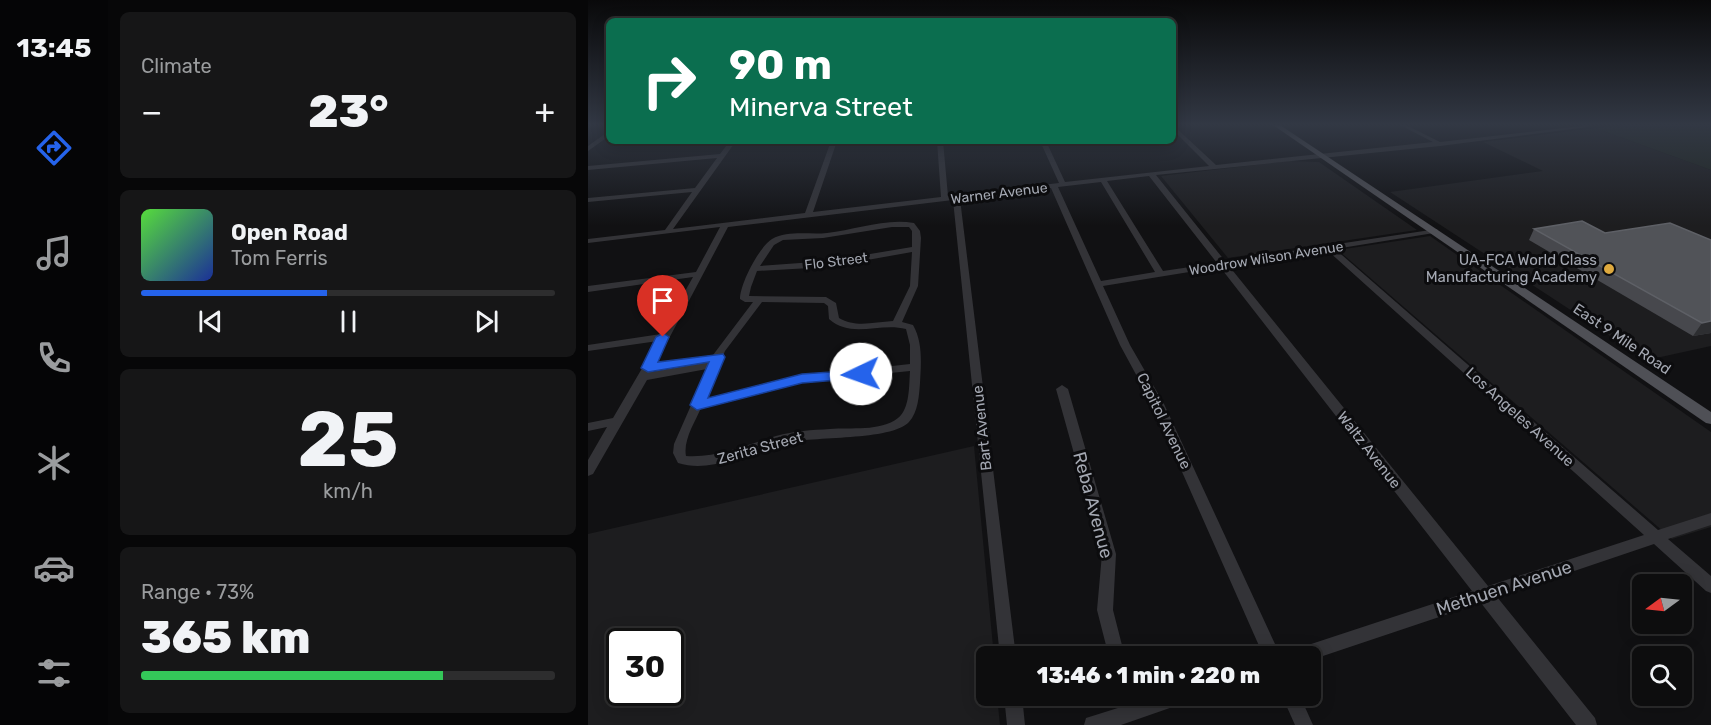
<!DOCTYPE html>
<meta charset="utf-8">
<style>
:root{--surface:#0d0d0e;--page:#161617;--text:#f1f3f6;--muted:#9a9c9e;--line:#2d2d2e;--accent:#2563eb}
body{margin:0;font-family:Rubik,sans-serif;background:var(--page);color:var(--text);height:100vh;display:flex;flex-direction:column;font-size:22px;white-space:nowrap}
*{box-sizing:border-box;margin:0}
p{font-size:20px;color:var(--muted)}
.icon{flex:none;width:33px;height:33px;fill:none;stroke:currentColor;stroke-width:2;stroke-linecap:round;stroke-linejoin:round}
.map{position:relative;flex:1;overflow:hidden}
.panel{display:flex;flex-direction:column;gap:12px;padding:12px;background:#070708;width:480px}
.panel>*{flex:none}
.top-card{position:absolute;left:18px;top:18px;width:570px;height:126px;border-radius:9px;box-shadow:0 3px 15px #0003,0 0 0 2px var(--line);background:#0b6e4f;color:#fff;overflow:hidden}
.needle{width:39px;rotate:255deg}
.buttons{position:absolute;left:1044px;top:574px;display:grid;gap:12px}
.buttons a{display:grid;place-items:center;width:60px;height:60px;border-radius:9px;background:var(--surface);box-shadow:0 3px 15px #0003,0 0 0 2px var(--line);font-size:30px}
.speed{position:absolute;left:18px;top:628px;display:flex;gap:12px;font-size:30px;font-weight:700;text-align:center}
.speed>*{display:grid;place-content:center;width:78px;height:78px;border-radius:50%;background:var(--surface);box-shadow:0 3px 15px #0003,0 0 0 2px var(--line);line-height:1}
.speed .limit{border:3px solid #111;border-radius:9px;background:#fff;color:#111}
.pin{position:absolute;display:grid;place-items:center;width:51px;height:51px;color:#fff;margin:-62px -26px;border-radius:50% 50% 50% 0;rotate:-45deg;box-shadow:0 0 6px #0007}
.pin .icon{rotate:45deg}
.me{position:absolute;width:66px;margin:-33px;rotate:267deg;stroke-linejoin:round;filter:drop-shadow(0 0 4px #0008)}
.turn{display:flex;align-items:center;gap:21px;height:126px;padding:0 24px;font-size:27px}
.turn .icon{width:78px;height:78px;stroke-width:2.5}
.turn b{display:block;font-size:42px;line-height:51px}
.big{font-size:45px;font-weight:800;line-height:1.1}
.panel .tile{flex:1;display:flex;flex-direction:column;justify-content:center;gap:9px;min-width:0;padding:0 21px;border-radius:9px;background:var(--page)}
.panel .dial{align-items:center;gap:0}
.dial b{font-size:78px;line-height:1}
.song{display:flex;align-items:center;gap:18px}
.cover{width:72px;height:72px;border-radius:9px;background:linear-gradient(135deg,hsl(110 70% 55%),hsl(230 70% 35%))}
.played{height:6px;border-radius:3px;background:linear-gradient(90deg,var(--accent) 45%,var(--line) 45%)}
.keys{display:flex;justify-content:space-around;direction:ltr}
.heat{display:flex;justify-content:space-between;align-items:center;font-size:33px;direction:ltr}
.charge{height:9px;border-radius:4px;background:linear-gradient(90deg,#34c759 73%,var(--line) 0)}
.trip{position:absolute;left:388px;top:646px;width:345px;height:60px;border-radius:9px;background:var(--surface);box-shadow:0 3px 15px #0003,0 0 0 2px var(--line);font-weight:800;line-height:60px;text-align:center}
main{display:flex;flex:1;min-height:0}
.tabs{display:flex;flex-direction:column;width:108px;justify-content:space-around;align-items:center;background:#050506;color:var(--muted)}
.tabs .icon{width:42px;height:42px}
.tabs .active{color:var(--accent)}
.tabs b{font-size:27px;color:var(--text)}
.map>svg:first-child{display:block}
.built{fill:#1d1d1f;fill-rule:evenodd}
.green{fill:#1e251f}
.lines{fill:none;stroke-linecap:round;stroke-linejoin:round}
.minor{fill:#333337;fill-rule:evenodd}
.major{fill:#4f5056;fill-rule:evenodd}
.wall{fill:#47484d}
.shaded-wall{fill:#2d2e31}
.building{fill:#515358;stroke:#5e6066;stroke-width:1.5}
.route{fill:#2563eb;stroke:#184099;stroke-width:1.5}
.poi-dot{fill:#dea93e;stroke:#0c0c0e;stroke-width:2}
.labels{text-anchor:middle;stroke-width:6;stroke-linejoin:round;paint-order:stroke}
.far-street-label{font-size:14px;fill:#a4a8b2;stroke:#0c0c0e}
.poi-label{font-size:15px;fill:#a4a8b2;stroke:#0c0c0e;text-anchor:end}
.street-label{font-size:15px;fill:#a4a8b2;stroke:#0c0c0e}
.near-street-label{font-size:18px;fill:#a4a8b2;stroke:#0c0c0e}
</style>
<main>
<nav class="tabs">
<b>13:45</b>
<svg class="icon active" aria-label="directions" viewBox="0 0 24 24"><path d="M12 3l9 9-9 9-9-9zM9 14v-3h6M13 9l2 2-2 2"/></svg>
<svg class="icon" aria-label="music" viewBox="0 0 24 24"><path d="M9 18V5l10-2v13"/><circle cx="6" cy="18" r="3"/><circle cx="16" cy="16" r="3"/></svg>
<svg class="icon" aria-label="phone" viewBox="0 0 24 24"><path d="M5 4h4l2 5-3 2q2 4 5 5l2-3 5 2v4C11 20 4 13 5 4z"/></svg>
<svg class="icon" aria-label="climate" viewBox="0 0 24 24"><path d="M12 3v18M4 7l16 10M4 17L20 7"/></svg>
<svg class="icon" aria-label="car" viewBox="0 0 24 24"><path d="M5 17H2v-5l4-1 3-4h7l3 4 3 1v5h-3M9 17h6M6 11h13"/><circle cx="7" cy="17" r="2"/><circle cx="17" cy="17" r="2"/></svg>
<svg class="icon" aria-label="filters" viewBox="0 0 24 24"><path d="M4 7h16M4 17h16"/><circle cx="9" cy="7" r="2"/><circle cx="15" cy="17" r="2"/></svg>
</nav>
<section class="panel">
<div class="tile"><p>Climate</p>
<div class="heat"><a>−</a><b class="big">23°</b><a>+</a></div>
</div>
<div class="tile">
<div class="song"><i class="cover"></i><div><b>Open Road</b><p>Tom Ferris</p></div></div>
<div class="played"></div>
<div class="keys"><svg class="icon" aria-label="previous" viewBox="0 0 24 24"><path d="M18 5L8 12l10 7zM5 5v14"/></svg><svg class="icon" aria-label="pause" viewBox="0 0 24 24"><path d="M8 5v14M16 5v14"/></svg><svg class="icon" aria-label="next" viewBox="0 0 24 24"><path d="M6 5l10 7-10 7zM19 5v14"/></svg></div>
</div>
<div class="tile dial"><b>25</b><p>km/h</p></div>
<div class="tile"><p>Range · 73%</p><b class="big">365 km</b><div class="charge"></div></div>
</section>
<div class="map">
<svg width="1123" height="725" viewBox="0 0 1123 725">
<rect width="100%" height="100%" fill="#111113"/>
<!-- built -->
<path class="built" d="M1007 128 1123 170V346L1059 360 802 192 955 171 895 142Z
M701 161 731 162 829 230 640 258 573 176Z
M842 236 1123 432V527L1084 539 750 250Z
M386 446 406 657H399V696H409L412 725H0V534ZM32 642H82V693H32Z"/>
<!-- green -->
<path class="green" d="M1036 125H1123V170L1007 128Z"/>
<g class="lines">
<!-- minor -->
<path class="minor" d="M585 125 628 165 845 142 812 125H818L852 142 1002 125 1000 127 852 146 568 175 637 261 849 229 850 231 846 233 747 249 1070 530 1123 513V525L1080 539 1123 576V593L1118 591 1066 544 909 597 1007 718 1009 725H988L893 603 723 660V657H700L702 651 708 649 884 591 632 267 515 286 542 345 576 404 693 657H676L564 404 532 345 463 188 372 199 428 657H412L365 200 140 227 68 363 125 355 165 302H157L152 299C152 284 171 247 184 239 200 230 222 235 239 233 267 230 297 218 326 223L332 231 333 238 330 286 314 322 325 325C335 342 333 364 332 383 331 396 330 412 321 422 303 441 225 436 196 443 162 451 125 474 90 463L85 453 86 444 119 369 59 380 5 474 0 476V460L19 427 0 431V423L25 418 70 341 0 351V345L73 334 105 277 0 292V286L108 272 132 227 0 243V239L77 230 104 192 0 202V198L107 188 129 158 0 170V166L132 154 142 141H148L85 229 217 213 243 141H249L225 212 353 197 349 141H355L360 196 471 183 452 141H458L477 182 621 166 585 130ZM561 176 629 263 575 271 519 181ZM513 182 567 272 513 281 470 187ZM304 227H321L324 231V247L240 261 172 266 186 245 195 240 235 238ZM739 250 1056 535 900 586 641 266ZM324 252 322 286 305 321C286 322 268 328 251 318L248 303 238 297 161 296 163 287 169 271 240 267ZM174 302 236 303 240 306 241 319C263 339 292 322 318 329L322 345V364L214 376 117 399 137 351ZM122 361V362L63 372 64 371ZM322 371C321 385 322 409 310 418 292 432 263 427 242 429 224 430 206 431 188 436 158 445 130 458 98 456 95 440 107 422 113 408L214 382Z
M21 131V136L0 151V146Z
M474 385 480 389 528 554 525 610 537 657H521L509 610 514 554 468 389Z
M416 696H434L437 725H419Z
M530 696H548L549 701 566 696H602L599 702 533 725H496L498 718 533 707Z
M694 696H712L725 725H707Z"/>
<!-- major -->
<path class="major" d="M685 125H692L1123 412V424L1118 423Z"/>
</g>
<!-- wall -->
<path class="wall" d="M946 229 1123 240V333L1105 336 941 240Z"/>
<!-- shaded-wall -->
<path class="shaded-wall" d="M1123 321V333L1105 336 1114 323Z"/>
<!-- building -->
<path class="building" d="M994 221 1017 233 1082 223 1123 240V321L1114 323 946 229Z"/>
<!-- sky -->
<linearGradient id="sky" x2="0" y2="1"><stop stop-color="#09090a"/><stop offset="0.55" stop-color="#323844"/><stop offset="1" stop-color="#323844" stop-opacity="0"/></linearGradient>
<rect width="1123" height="226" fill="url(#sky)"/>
<!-- route -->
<path class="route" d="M75 333 81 337 70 362 135 354 137 357 120 398 214 374 273 370 280 374 273 378 214 383 109 410 102 405 121 362 60 372 53 368 68 337Z"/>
<!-- markers -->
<circle class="poi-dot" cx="1021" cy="269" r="6"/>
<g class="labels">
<!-- far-street labels -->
<g class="far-street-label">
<text transform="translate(411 193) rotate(-7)" y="5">Warner Avenue</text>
<text transform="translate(678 258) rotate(-9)" y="5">Woodrow Wilson Avenue</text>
<text transform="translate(248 261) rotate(-7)" y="5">Flo Street</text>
</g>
<!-- poi labels -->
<g class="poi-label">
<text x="1009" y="265">UA-FCA World Class<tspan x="1009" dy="17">Manufacturing Academy</tspan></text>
</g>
<!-- street labels -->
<g class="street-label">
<text transform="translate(1034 339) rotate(34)" y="5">East 9 Mile Road</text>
<text transform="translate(932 417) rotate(42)" y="5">Los Angeles Avenue</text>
<text transform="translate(576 421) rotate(64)" y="5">Capitol Avenue</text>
<text transform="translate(394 428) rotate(-96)" y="5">Bart Avenue</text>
<text transform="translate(172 448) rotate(-15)" y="5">Zerita Street</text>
<text transform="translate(781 450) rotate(52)" y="5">Waltz Avenue</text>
</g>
<!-- near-street labels -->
<g class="near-street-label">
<text transform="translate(505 505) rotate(75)" y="6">Reba Avenue</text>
<text transform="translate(916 588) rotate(-18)" y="6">Methuen Avenue</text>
</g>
</g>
</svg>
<div class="buttons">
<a><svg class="needle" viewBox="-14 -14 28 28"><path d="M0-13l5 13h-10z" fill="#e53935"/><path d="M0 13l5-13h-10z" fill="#9a9c9e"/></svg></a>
<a><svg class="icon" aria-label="search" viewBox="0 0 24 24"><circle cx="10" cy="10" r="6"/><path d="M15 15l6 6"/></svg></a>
</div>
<div class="speed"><div class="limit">30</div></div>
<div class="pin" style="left:75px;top:337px;background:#d93025"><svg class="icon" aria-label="arrive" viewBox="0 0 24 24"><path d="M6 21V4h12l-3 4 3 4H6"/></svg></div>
<svg class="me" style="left:273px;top:374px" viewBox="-20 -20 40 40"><circle r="19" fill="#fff"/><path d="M0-13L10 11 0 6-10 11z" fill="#2563eb"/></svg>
<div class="trip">13:46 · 1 min · 220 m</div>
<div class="top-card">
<div class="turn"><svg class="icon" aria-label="right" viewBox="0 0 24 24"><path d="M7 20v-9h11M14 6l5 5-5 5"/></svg><div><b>90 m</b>Minerva Street</div></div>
</div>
</div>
</main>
